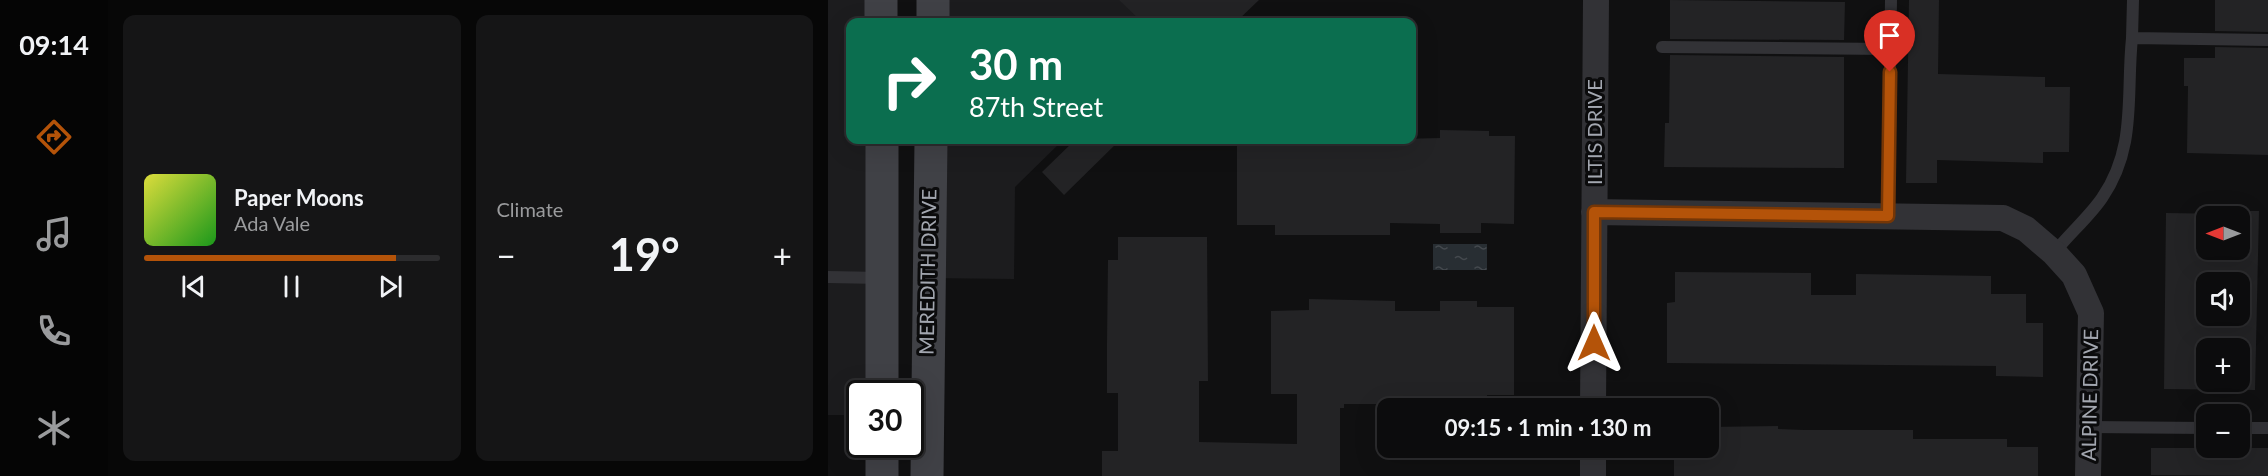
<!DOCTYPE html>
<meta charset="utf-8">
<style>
:root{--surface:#0c0c0d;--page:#151516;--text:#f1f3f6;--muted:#9a9b9d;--line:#2c2c2e;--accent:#b45309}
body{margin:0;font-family:Lato,sans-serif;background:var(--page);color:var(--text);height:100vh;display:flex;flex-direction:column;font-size:22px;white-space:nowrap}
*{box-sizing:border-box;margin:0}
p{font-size:20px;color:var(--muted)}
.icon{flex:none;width:33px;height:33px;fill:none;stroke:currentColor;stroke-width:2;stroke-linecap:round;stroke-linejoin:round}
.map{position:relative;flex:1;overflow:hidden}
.details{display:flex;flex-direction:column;gap:15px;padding:15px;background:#070707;width:720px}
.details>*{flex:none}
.top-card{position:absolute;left:18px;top:18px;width:570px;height:126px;border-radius:12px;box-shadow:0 6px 24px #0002,0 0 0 2px var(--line);background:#0b6e4f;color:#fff;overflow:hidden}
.needle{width:39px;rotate:270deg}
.tools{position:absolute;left:1368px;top:206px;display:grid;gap:12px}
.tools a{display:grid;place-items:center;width:54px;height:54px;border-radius:12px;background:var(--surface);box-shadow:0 6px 24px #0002,0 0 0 2px var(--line);font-size:30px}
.speed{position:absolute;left:18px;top:380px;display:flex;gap:12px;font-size:30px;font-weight:700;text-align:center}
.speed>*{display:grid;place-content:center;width:78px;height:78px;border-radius:50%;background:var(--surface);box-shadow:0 6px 24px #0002,0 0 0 2px var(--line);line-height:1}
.speed .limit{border:3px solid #111;border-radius:9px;background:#fff;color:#111}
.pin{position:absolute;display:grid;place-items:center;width:51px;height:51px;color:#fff;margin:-62px -26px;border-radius:50% 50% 50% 0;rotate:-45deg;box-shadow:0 0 6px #0007}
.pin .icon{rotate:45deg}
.me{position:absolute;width:66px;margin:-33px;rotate:0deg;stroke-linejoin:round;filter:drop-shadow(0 0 4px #0008)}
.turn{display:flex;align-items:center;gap:21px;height:126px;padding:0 24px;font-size:27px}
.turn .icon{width:78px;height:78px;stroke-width:2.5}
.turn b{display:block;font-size:42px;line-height:51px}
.big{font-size:45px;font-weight:700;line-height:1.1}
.details .card{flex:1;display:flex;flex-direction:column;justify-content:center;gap:9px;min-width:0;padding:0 21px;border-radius:12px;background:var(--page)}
.song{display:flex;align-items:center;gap:18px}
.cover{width:72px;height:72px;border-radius:9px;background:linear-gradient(135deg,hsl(60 70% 55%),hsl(120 70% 35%))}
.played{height:6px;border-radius:3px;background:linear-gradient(90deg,var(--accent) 85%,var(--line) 85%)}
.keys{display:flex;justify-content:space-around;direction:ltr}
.heat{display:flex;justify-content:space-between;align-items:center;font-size:33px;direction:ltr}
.details .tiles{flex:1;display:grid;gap:15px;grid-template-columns:repeat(2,1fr)}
.trip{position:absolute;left:549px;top:398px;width:342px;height:60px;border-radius:12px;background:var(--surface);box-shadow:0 6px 24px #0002,0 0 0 2px var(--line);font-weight:700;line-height:60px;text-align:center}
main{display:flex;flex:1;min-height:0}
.tab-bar{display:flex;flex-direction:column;width:108px;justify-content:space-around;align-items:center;background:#050505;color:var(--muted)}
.tab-bar .icon{width:42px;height:42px}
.tab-bar .active{color:var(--accent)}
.tab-bar b{font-size:27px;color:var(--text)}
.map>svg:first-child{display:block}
.built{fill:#1c1c1e}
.water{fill:url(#water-ripples)}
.building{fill:#232325;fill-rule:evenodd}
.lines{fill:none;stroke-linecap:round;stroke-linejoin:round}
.service{stroke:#323236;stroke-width:12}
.minor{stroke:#323236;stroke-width:26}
.secondary{stroke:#404146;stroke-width:33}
.route-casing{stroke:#753606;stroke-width:15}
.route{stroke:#b45309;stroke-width:10}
.labels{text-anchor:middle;stroke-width:6;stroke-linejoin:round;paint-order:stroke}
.street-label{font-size:20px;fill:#a3a7b0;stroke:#0b0b0c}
</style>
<main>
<nav class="tab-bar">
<b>09:14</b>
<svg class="icon active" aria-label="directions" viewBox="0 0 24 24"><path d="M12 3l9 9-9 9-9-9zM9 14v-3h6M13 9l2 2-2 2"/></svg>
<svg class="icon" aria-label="music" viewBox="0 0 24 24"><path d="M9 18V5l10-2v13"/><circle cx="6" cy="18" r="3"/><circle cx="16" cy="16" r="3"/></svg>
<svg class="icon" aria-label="phone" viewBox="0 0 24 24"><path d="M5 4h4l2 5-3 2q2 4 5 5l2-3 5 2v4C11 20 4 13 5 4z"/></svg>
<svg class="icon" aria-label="climate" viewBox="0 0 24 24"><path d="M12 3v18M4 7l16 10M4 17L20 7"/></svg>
</nav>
<section class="details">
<div class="tiles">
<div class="card">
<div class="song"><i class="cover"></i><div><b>Paper Moons</b><p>Ada Vale</p></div></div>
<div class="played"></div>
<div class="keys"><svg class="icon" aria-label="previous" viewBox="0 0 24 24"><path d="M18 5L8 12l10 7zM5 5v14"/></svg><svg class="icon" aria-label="pause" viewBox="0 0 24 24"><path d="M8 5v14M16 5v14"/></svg><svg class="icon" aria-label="next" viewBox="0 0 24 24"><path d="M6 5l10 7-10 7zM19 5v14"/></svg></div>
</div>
<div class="card"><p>Climate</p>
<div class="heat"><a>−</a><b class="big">19°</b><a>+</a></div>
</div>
</div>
</section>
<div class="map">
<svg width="1440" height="476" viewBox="0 0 1440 476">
<defs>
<pattern id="water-ripples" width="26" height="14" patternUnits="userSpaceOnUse" patternTransform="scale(1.5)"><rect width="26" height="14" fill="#282e33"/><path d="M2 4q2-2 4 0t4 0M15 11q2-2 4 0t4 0" fill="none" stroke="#44494e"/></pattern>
</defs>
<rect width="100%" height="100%" fill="#101011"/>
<!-- built -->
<path class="built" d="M0 0H53V22H22V140H53L54 393H32L31 415H0Z
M105 0H378L355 22H105Z
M102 140H235L187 187 186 279 100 278Z"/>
<!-- water -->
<path class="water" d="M605 244H659V270H605Z"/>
<!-- building -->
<path class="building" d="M291 0H431L408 22H314Z
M842 0 1017 2 1016 40 842 39Z
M1081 0H1111L1110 74 1217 77V87H1242L1241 152H1215V163L1109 160V183H1078Z
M1387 0H1440V32L1387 31Z
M1387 47 1440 48V155L1359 153 1360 86H1356V58H1387Z
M842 55 1016 57V168L836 167 837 123H841Z
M612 130 661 131V136H687L686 224 653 223V233H612V224L562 223V235H447V225H409V140L531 142V140L612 138Z
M247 140H292L236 195 214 172Z
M1400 211H1431L1427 390 1336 389 1338 213 1400 214ZM1378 216H1412V249H1378ZM1378 282H1412V315H1378ZM1378 348H1412V381H1378Z
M290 237H379L380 381H371V442L469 444V394H443V311L481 310V299L567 301V311H612V301H649V307H686V395H659V404H516V408H512V476H274V451H290V393H279V343L280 260H290Z
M847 272 983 273V295H1028V274L1163 276V294H1198V323H1215V377L1168 376V366L839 363V303L847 302Z
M950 426V429L976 430H1085V439H1179V447H1210V476H846V447H880V427Z
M1323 448H1440V476L1323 475Z"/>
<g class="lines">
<!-- service -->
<path class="service" d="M1304 38 1305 0
M834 47 1062 49
M1060 216 1063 0
M1226 253C1241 234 1261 217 1274 198 1309 147 1298 96 1304 38L1440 40
M0 277 53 278
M1261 427 1378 428
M1412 428H1440"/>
<!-- minor -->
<path class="minor" d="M766 212 1175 218 1198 229 1226 253 1246 275 1263 313 1260 476
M765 408 768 0
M765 476V447"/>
<!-- secondary -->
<path class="secondary" d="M53 0V22
M105 22V0
M54 140V393
M54 444V476
M99 476 103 140"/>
</g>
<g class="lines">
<!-- route casing -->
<g class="route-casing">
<path id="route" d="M766 343V212L1060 216 1062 72"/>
</g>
<!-- route -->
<use href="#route" class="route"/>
</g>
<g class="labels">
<!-- street labels -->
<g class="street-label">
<text transform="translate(767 132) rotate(-90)" y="7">ILTIS DRIVE</text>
<text transform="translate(100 272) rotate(-89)" y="7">MEREDITH DRIVE</text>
<text transform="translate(1262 395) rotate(-89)" y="7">ALPINE DRIVE</text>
</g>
</g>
</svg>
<div class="tools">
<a><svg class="needle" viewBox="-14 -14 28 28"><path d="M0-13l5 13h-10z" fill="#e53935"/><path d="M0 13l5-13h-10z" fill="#9a9b9d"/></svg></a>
<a><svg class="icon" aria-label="sound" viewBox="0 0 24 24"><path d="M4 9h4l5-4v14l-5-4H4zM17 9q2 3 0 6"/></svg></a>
<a>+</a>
<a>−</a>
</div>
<div class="speed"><div class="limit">30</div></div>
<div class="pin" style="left:1062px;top:72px;background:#d93025"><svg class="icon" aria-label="arrive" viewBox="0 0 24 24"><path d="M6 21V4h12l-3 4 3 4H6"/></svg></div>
<svg class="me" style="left:766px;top:343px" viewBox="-20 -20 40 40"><path d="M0-17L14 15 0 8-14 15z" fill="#b45309" stroke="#fff" stroke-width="4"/></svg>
<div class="trip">09:15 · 1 min · 130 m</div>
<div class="top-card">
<div class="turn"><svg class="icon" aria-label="right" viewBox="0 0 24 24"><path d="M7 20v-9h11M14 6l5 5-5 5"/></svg><div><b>30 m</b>87th Street</div></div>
</div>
</div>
</main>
